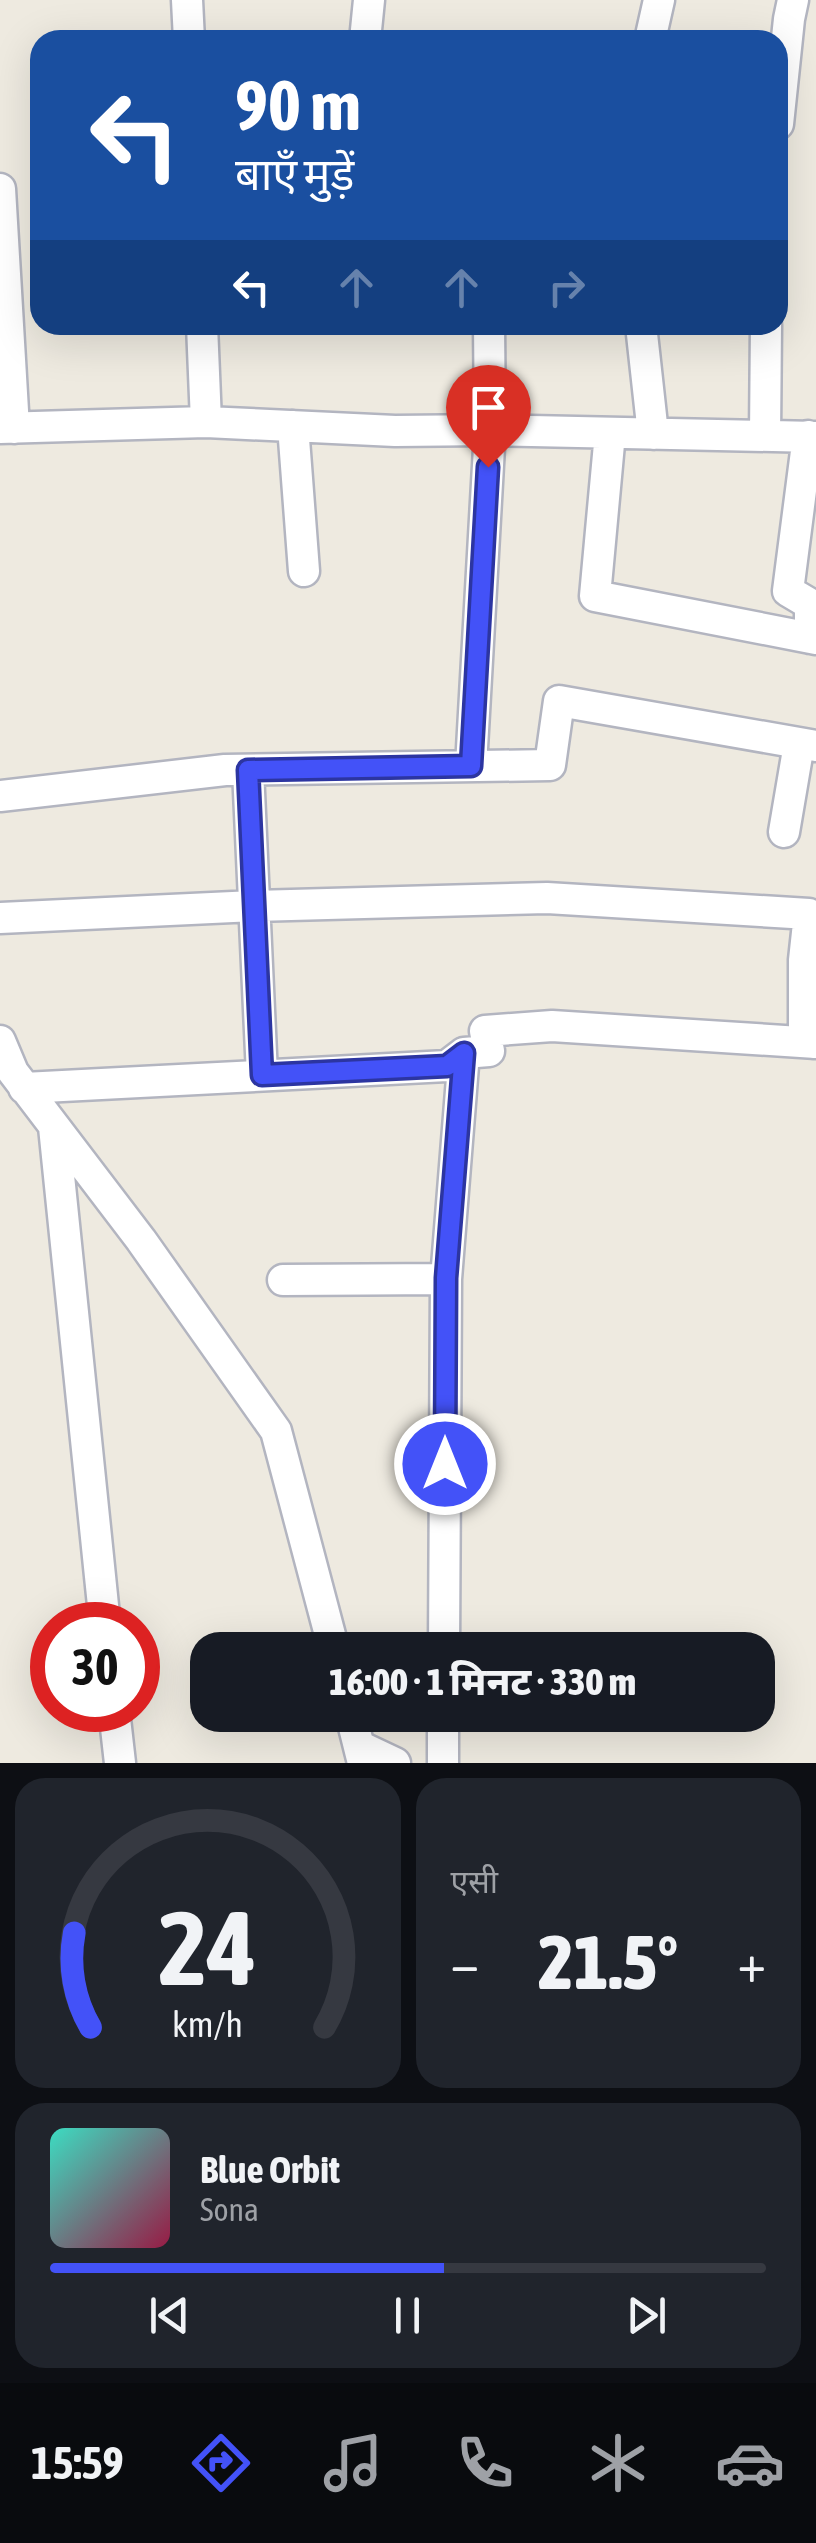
<!DOCTYPE html>
<html lang="hi">
<meta charset="utf-8">
<style>
:root{--surface:#171b24;--page:#20242c;--text:#f1f3f6;--muted:#9ea1a6;--line:#363941;--accent:#4352f8}
body{margin:0;font-family:"Asap Condensed","Noto Sans Devanagari",sans-serif;background:var(--page);color:var(--text);height:100vh;display:flex;flex-direction:column;font-size:38px;white-space:nowrap}
*{box-sizing:border-box;margin:0}
p{font-size:32px;color:var(--muted)}
.icon{flex:none;width:55px;height:55px;fill:none;stroke:currentColor;stroke-width:2;stroke-linecap:round;stroke-linejoin:round}
.map{position:relative;height:1763px;overflow:hidden}
.side{display:flex;flex-direction:column;gap:15px;padding:15px;background:#0d0f14;flex:1}
.side>*{flex:none}
.hud{position:absolute;left:30px;top:30px;width:758px;height:305px;border-radius:30px;box-shadow:0 10px 40px #0002;background:#1a4fa0;color:#fff;overflow:hidden}
.speed{position:absolute;left:30px;top:1602px;display:flex;gap:20px;font-size:50px;font-weight:700;text-align:center}
.speed>*{display:grid;place-content:center;width:130px;height:130px;border-radius:50%;background:var(--surface);box-shadow:0 10px 40px #0002;line-height:1}
.speed .limit{border:15px solid #d22;background:#fff;color:#111}
.pin{position:absolute;display:grid;place-items:center;width:85px;height:85px;color:#fff;margin:-102px -42px;border-radius:50% 50% 50% 0;rotate:-45deg;box-shadow:0 0 10px #0007}
.pin .icon{rotate:45deg}
.me{position:absolute;width:110px;margin:-55px;rotate:0deg;stroke-linejoin:round;filter:drop-shadow(0 0 8px #0008)}
.turn{display:flex;align-items:center;gap:35px;height:210px;padding:0 40px;font-size:45px}
.turn .icon{width:130px;height:130px;stroke-width:2.5}
.turn b{display:block;font-size:70px;line-height:85px}
.lanes{display:flex;align-items:center;height:95px;padding:0 40px;background:#0003;justify-content:center;gap:50px;direction:ltr}
.lanes .off{opacity:.35}
.big{font-size:75px;font-weight:800;line-height:1.1}
.side .widget{flex:1;display:flex;flex-direction:column;justify-content:center;gap:15px;min-width:0;padding:0 35px;border-radius:30px;background:var(--page)}
.side .dial{align-items:center;gap:0}
.dial svg{height:260px;overflow:visible;fill:none;stroke:var(--line);stroke-width:7;stroke-linecap:round;text-anchor:middle}
.dial text{fill:var(--text);stroke:none}
.song{display:flex;align-items:center;gap:30px}
.cover{width:120px;height:120px;border-radius:15px;background:linear-gradient(135deg,hsl(170 70% 55%),hsl(340 70% 35%))}
.played{height:10px;border-radius:5px;background:linear-gradient(90deg,var(--accent) 55%,var(--line) 55%)}
.keys{display:flex;justify-content:space-around;direction:ltr}
.heat{display:flex;justify-content:space-between;align-items:center;font-size:55px;direction:ltr}
.side .tiles{flex:1;display:grid;gap:15px;grid-template-columns:1fr 1fr}
.widget:last-child{grid-column:span 2}
.trip{position:absolute;left:190px;top:1632px;width:585px;height:100px;border-radius:30px;background:var(--surface);box-shadow:0 10px 40px #0002;font-weight:800;line-height:100px;text-align:center}
.tab-bar{display:flex;height:160px;justify-content:space-around;align-items:center;background:#090b0e;color:var(--muted)}
.tab-bar .icon{width:70px;height:70px}
.tab-bar .on{color:var(--accent)}
.tab-bar b{font-size:45px;color:var(--text)}
.map>svg:first-child{display:block}
.lines{fill:none;stroke-linecap:round;stroke-linejoin:round}
.minor-casing{stroke:#b3b5c0;stroke-width:35}
.minor{stroke:#fff;stroke-width:30}
.route-casing{stroke:#2c35a1;stroke-width:25}
.route{stroke:#4352f8;stroke-width:18}
</style>
<div class="map">
<svg width="816" height="1763" viewBox="0 0 816 1763">
<rect width="100%" height="100%" fill="#eeeae0"/>
<g class="lines">
<!-- minor casing -->
<g class="minor-casing">
<path id="minor" d="M187 0 189 40
M365 40 369 0
M650 40 659 0
M778 124 789 19 793 0
M0 189 14 428
M202 325 206 422
M641 325 653 434
M293 426 304 571
M0 428 206 422 395 431 490 430 816 437
M610 433 595 596 816 639
M765 435 766 325
M808 436 788 591 810 604V638
M471 766 490 430 489 325
M248 770 262 1075
M0 796 225 770 550 765 559 701 816 746
M784 832 799 744
M0 918 254 906 547 898 809 914 804 960V1026L813 1043
M0 1041 13 1072 141 1240 276 1431 334 1650
M464 1053 489 1051 485 1031 552 1026 816 1043
M24 1088 447 1066 464 1053 446 1279 444 1650
M54 1127 105 1625
M283 1280 446 1279
M114 1710 120 1763
M351 1715 363 1763
M359 1746 395 1763
M443 1763V1715"/>
</g>
<!-- minor -->
<use href="#minor" class="minor"/>
</g>
<g class="lines">
<!-- route casing -->
<g class="route-casing">
<path id="route" d="M445 1464 446 1278 464 1053 447 1066 262 1075 248 770 471 766 488 467"/>
</g>
<!-- route -->
<use href="#route" class="route"/>
</g>
</svg>
<div class="speed"><div class="limit">30</div></div>
<div class="pin" style="left:488px;top:467px;background:#d93025"><svg class="icon" aria-label="arrive" viewBox="0 0 24 24"><path d="M6 21V4h12l-3 4 3 4H6"/></svg></div>
<svg class="me" style="left:445px;top:1464px" viewBox="-20 -20 40 40"><circle r="17" fill="#4352f8" stroke="#fff" stroke-width="3"/><path d="M0-11L8 9 0 5-8 9z" fill="#fff"/></svg>
<div class="trip">16:00 · 1 मिनट · 330 m</div>
<div class="hud">
<div class="turn"><svg class="icon" aria-label="left" viewBox="0 0 24 24"><path d="M17 20v-9H6M10 6l-5 5 5 5"/></svg><div><b>90 m</b>बाएँ मुड़ें</div></div>
<div class="lanes"><svg class="icon" aria-label="left" viewBox="0 0 24 24"><path d="M17 20v-9H6M10 6l-5 5 5 5"/></svg><svg class="icon off" aria-label="ahead" viewBox="0 0 24 24"><path d="M12 20V5M6 11l6-6 6 6"/></svg><svg class="icon off" aria-label="ahead" viewBox="0 0 24 24"><path d="M12 20V5M6 11l6-6 6 6"/></svg><svg class="icon off" aria-label="right" viewBox="0 0 24 24"><path d="M7 20v-9h11M14 6l5 5-5 5"/></svg></div>
</div>
</div>
<section class="side">
<div class="tiles">
<div class="widget dial"><svg viewBox="0 0 100 80">
<path d="M14 69A42 42 0 1 1 86 69"/>
<path d="M14 69A42 42 0 0 1 9 40" stroke="#4352f8"/>
<text x="50" y="56" font-size="32" font-weight="700">24</text>
<text x="50" y="72" font-size="11">km/h</text>
</svg></div>
<div class="widget"><p>एसी</p>
<div class="heat"><a>−</a><b class="big">21.5°</b><a>+</a></div>
</div>
<div class="widget">
<div class="song"><i class="cover"></i><div><b>Blue Orbit</b><p>Sona</p></div></div>
<div class="played"></div>
<div class="keys"><svg class="icon" aria-label="previous" viewBox="0 0 24 24"><path d="M18 5L8 12l10 7zM5 5v14"/></svg><svg class="icon" aria-label="pause" viewBox="0 0 24 24"><path d="M8 5v14M16 5v14"/></svg><svg class="icon" aria-label="next" viewBox="0 0 24 24"><path d="M6 5l10 7-10 7zM19 5v14"/></svg></div>
</div>
</div>
</section>
<nav class="tab-bar">
<b>15:59</b>
<svg class="icon on" aria-label="directions" viewBox="0 0 24 24"><path d="M12 3l9 9-9 9-9-9zM9 14v-3h6M13 9l2 2-2 2"/></svg>
<svg class="icon" aria-label="music" viewBox="0 0 24 24"><path d="M9 18V5l10-2v13"/><circle cx="6" cy="18" r="3"/><circle cx="16" cy="16" r="3"/></svg>
<svg class="icon" aria-label="phone" viewBox="0 0 24 24"><path d="M5 4h4l2 5-3 2q2 4 5 5l2-3 5 2v4C11 20 4 13 5 4z"/></svg>
<svg class="icon" aria-label="climate" viewBox="0 0 24 24"><path d="M12 3v18M4 7l16 10M4 17L20 7"/></svg>
<svg class="icon" aria-label="car" viewBox="0 0 24 24"><path d="M5 17H2v-5l4-1 3-4h7l3 4 3 1v5h-3M9 17h6M6 11h13"/><circle cx="7" cy="17" r="2"/><circle cx="17" cy="17" r="2"/></svg>
</nav>
